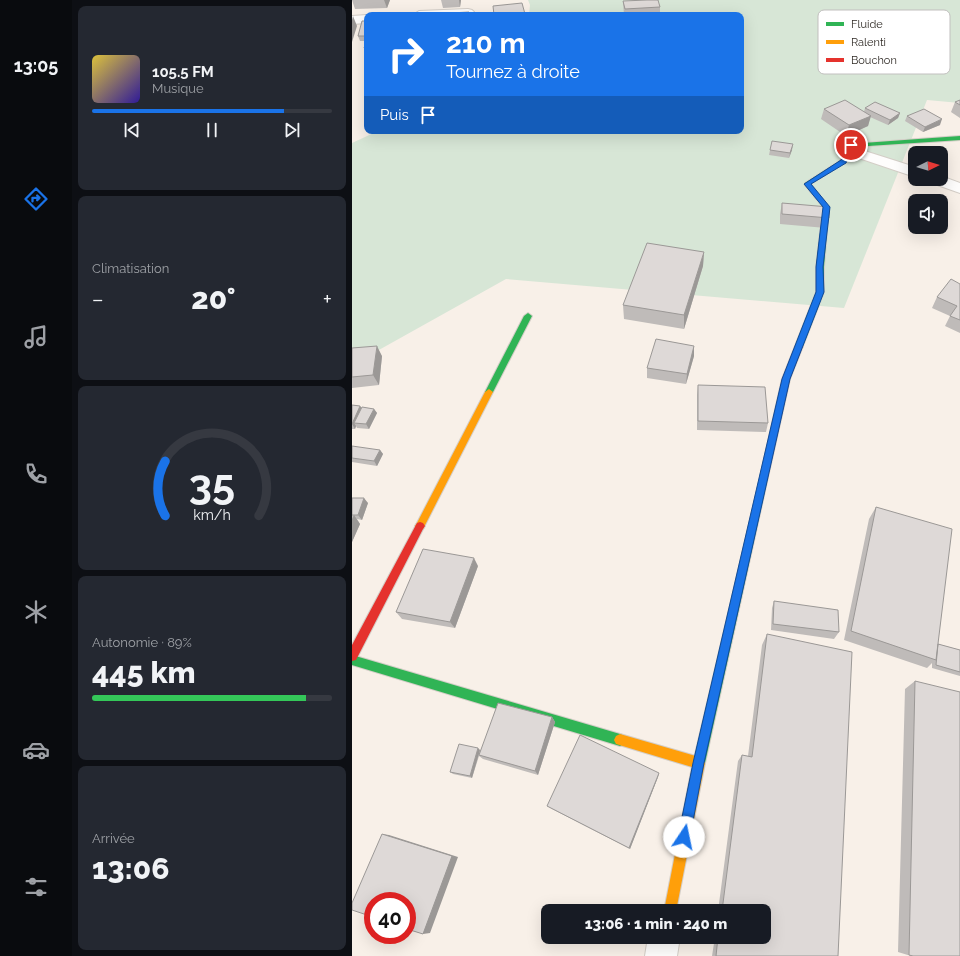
<!DOCTYPE html>
<html lang="fr">
<meta charset="utf-8">
<style>
:root{--surface:#171b24;--page:#242831;--text:#f1f3f6;--muted:#9ea1a6;--line:#363941;--accent:#1a73e8}
body{margin:0;font-family:Raleway,sans-serif;background:var(--page);color:var(--text);height:100vh;display:flex;flex-direction:column;font-size:15px;white-space:nowrap}
*{box-sizing:border-box;margin:0}
p{font-size:13px;color:var(--muted)}
.icon{flex:none;width:22px;height:22px;fill:none;stroke:currentColor;stroke-width:2;stroke-linecap:round;stroke-linejoin:round}
.map{position:relative;flex:1;overflow:hidden}
.side{display:flex;flex-direction:column;gap:6px;padding:6px;background:#0d0f14;width:280px}
.side>*{flex:none}
.banner{position:absolute;left:12px;top:12px;width:380px;height:122px;border-radius:8px;box-shadow:0 4px 16px #0002;background:#1a73e8;color:#fff;overflow:hidden}
.needle{width:26px;rotate:85deg}
.tools{position:absolute;left:556px;top:146px;display:grid;gap:8px}
.tools a{display:grid;place-items:center;width:40px;height:40px;border-radius:8px;background:var(--surface);box-shadow:0 4px 16px #0002;font-size:20px}
.speed{position:absolute;left:12px;top:892px;display:flex;gap:8px;font-size:20px;font-weight:700;text-align:center}
.speed>*{display:grid;place-content:center;width:52px;height:52px;border-radius:50%;background:var(--surface);box-shadow:0 4px 16px #0002;line-height:1}
.speed .limit{border:6px solid #d22;background:#fff;color:#111}
.pin{position:absolute;display:grid;place-items:center;width:34px;height:34px;color:#fff;margin:-17px;border:2px solid #fff;border-radius:50%;box-shadow:0 1px 4px #0007}
.me{position:absolute;width:44px;margin:-22px;rotate:11deg;stroke-linejoin:round;filter:drop-shadow(0 0 3px #0008)}
.turn{display:flex;align-items:center;gap:14px;height:84px;padding:0 16px;font-size:18px}
.turn .icon{width:52px;height:52px;stroke-width:2.5}
.turn b{display:block;font-size:28px;line-height:34px}
.then{display:flex;align-items:center;height:38px;padding:0 16px;background:#0003;gap:8px;font-size:15px}
.big{font-size:30px;font-weight:800;line-height:1.1}
.side .card{flex:1;display:flex;flex-direction:column;justify-content:center;gap:6px;min-width:0;padding:0 14px;border-radius:8px;background:var(--page)}
.side .dial{align-items:center;gap:0}
.dial svg{height:104px;overflow:visible;fill:none;stroke:var(--line);stroke-width:7;stroke-linecap:round;text-anchor:middle}
.dial text{fill:var(--text);stroke:none}
.song{display:flex;align-items:center;gap:12px}
.cover{width:48px;height:48px;border-radius:6px;background:linear-gradient(135deg,hsl(50 70% 55%),hsl(250 70% 35%))}
.played{height:4px;border-radius:2px;background:linear-gradient(90deg,var(--accent) 80%,var(--line) 80%)}
.keys{display:flex;justify-content:space-around;direction:ltr}
.heat{display:flex;justify-content:space-between;align-items:center;font-size:22px;direction:ltr}
.charge{height:6px;border-radius:3px;background:linear-gradient(90deg,#34c759 89%,var(--line) 0)}
.trip{position:absolute;left:189px;top:904px;width:230px;height:40px;border-radius:8px;background:var(--surface);box-shadow:0 4px 16px #0002;font-weight:800;line-height:40px;text-align:center}
main{display:flex;flex:1;min-height:0}
.tab-bar{display:flex;flex-direction:column;width:72px;justify-content:space-around;align-items:center;background:#090b0e;color:var(--muted)}
.tab-bar .icon{width:28px;height:28px}
.tab-bar .selected{color:var(--accent)}
.tab-bar b{font-size:18px;color:var(--text)}
.map>svg:first-child{display:block}
.green{fill:#d7e6d6}
.lines{fill:none;stroke-linecap:round;stroke-linejoin:round}
.street-casing{stroke:#d4cec7;stroke-width:2}
.fast-casing{stroke:#d4cec7;stroke-width:2}
.slow-casing{stroke:#d4cec7;stroke-width:2}
.jam-casing{stroke:#d4cec7;stroke-width:2}
.street{fill:#fefdfc;fill-rule:evenodd}
.fast{fill:#30b455;fill-rule:evenodd}
.slow{fill:#ff9f0a;fill-rule:evenodd}
.jam{fill:#e5322d;fill-rule:evenodd}
.wall{fill:#bfbbb9}
.shaded-wall{fill:#9b9896}
.building{fill:#ded9d7;stroke:#9b9896}
.route{fill:#1a73e8;stroke:#114b97}
.key{fill:#fff;stroke:#c1bfbe;stroke-width:1}
.key-label{font-size:11px;fill:#2f2a25}
</style>
<main>
<nav class="tab-bar">
<b>13:05</b>
<svg class="icon selected" aria-label="directions" viewBox="0 0 24 24"><path d="M12 3l9 9-9 9-9-9zM9 14v-3h6M13 9l2 2-2 2"/></svg>
<svg class="icon" aria-label="music" viewBox="0 0 24 24"><path d="M9 18V5l10-2v13"/><circle cx="6" cy="18" r="3"/><circle cx="16" cy="16" r="3"/></svg>
<svg class="icon" aria-label="phone" viewBox="0 0 24 24"><path d="M5 4h4l2 5-3 2q2 4 5 5l2-3 5 2v4C11 20 4 13 5 4z"/></svg>
<svg class="icon" aria-label="climate" viewBox="0 0 24 24"><path d="M12 3v18M4 7l16 10M4 17L20 7"/></svg>
<svg class="icon" aria-label="car" viewBox="0 0 24 24"><path d="M5 17H2v-5l4-1 3-4h7l3 4 3 1v5h-3M9 17h6M6 11h13"/><circle cx="7" cy="17" r="2"/><circle cx="17" cy="17" r="2"/></svg>
<svg class="icon" aria-label="filters" viewBox="0 0 24 24"><path d="M4 7h16M4 17h16"/><circle cx="9" cy="7" r="2"/><circle cx="15" cy="17" r="2"/></svg>
</nav>
<section class="side">
<div class="card">
<div class="song"><i class="cover"></i><div><b>105.5 FM</b><p>Musique</p></div></div>
<div class="played"></div>
<div class="keys"><svg class="icon" aria-label="previous" viewBox="0 0 24 24"><path d="M18 5L8 12l10 7zM5 5v14"/></svg><svg class="icon" aria-label="pause" viewBox="0 0 24 24"><path d="M8 5v14M16 5v14"/></svg><svg class="icon" aria-label="next" viewBox="0 0 24 24"><path d="M6 5l10 7-10 7zM19 5v14"/></svg></div>
</div>
<div class="card"><p>Climatisation</p>
<div class="heat"><a>−</a><b class="big">20°</b><a>+</a></div>
</div>
<div class="card dial"><svg viewBox="0 0 100 80">
<path d="M14 69A42 42 0 1 1 86 69"/>
<path d="M14 69A42 42 0 0 1 14 27" stroke="#1a73e8"/>
<text x="50" y="56" font-size="32" font-weight="700">35</text>
<text x="50" y="72" font-size="11">km/h</text>
</svg></div>
<div class="card"><p>Autonomie · 89%</p><b class="big">445 km</b><div class="charge"></div></div>
<div class="card"><p>Arrivée</p><b class="big">13:06</b></div>
</section>
<div class="map">
<svg width="608" height="956" viewBox="0 0 608 956">
<rect width="100%" height="100%" fill="#f8f0e8"/>
<!-- green -->
<path class="green" d="M176 0H608V103L575 100 492 308 154 279 0 365V143L26 131H389V15H177L178 5Z"/>
<g class="lines">
<!-- street casing -->
<g class="street-casing">
<path id="street" d="M116 9 120 10 122 12 120 14 61 15 67 11Z
M15 15V23L0 24V16Z
M497 146 563 167V177L492 153 490 150 492 147Z
M589 176 608 183V193L577 182 574 179H589Z
M296 937H328L325 956H293Z"/>
</g>
<!-- fast casing -->
<g class="fast-casing">
<path id="fast" d="M608 136V140L501 147 494 162 459 184 477 207 472 267V292L451 346 450 348H444L443 346 464 292V267L471 207 453 185V183L489 160 497 144Z
M176 313 180 316 141 392 137 395 134 394 133 392 172 316Z
M412 473 415 474 416 477 353 763 351 767 347 769 343 767 341 763 408 477 409 474Z
M0 655 268 734 272 736 274 740 272 744 268 746 0 665Z"/>
</g>
<!-- slow casing -->
<g class="slow-casing">
<path id="slow" d="M137 389 141 392 71 529 68 530 65 529 63 526 65 523 133 392Z
M268 734 347 757 351 759 353 763 324 911H312L340 767 264 744 262 740 264 736Z"/>
</g>
<!-- jam casing -->
<g class="jam-casing">
<path id="jam" d="M447 343 451 346 438 379 416 477 415 480H409L408 477 430 379 443 346Z
M68 522 71 523 73 526 71 529 4 660 0 661V645L65 523Z"/>
</g>
<!-- street -->
<use href="#street" class="street"/>
<!-- fast -->
<use href="#fast" class="fast"/>
<!-- slow -->
<use href="#slow" class="slow"/>
<!-- jam -->
<use href="#jam" class="jam"/>
</g>
<!-- wall -->
<path class="wall" d="M0 0H38L35 8 3 9Z
M89 0H109L108 7 91 8Z
M271 1 308 7V15H272Z
M15 21V41H8L6 36Z
M15 42V53H14L12 48Z
M608 100V118L599 112 603 102Z
M513 108 548 113 546 118 536 125 518 117 516 126 494 136 469 119 472 109 512 112Z
M555 116 588 125 571 132 553 121Z
M418 150H440L437 158 417 155Z
M430 203 477 218 474 228 428 224V214Z
M352 252 351 266 332 329 272 319 271 305Z
M608 284V333L593 326 598 316 580 308 585 297Z
M342 346V356L334 384 295 378V368Z
M0 348 30 356 27 385 0 388Z
M346 385 416 423 414 432 345 430V395Z
M0 405 8 406 10 408 22 409 25 413 17 429 5 428 4 426 3 429H0Z
M0 447 28 450 31 454 25 466 0 462Z
M0 498 16 503 10 520 5 519 8 524 0 542Z
M524 507 586 644 608 650V676L580 668V663L575 668 492 640 517 519Z
M126 566 103 628 50 619 44 612Z
M422 601 487 632 482 639 419 630 420 608Z
M415 634 486 956H360L363 937H412V911H366L386 761 390 755 396 756 410 645Z
M563 681 608 956H559L546 952 553 689Z
M200 717 203 722 186 775 131 759 127 756 120 778 101 774 98 772 128 750Z
M307 773 306 777 278 849 200 809 195 806Z"/>
<!-- shaded-wall -->
<path class="shaded-wall" d="M32 0H38L35 8Z
M107 0H109L108 7Z
M173 14V15H159Z
M1 16 5 26 0 42V20Z
M548 113 546 118 536 125 538 120Z
M519 116 516 126 494 136 497 125Z
M590 119 588 125 571 132 573 127Z
M441 144 440 150 437 158 438 153Z
M352 252 351 266 332 329V315Z
M25 346 30 356 27 385 21 375Z
M342 346V356L334 384 335 374Z
M8 406 11 410 2 423 4 426 3 429 0 424Z
M22 409 25 413 17 429 14 424Z
M28 450 31 454 25 466 22 461Z
M12 498 16 503 10 520 6 515Z
M2 515 8 524 0 542V519Z
M122 558 126 566 103 628 98 622Z
M200 717 203 722 186 775 183 771Z
M126 748 128 750 120 778 118 776Z
M307 773 306 777 278 849 277 848Z
M30 834 37 835 106 857 78 933 71 934Z"/>
<!-- building -->
<path class="building" d="M295 0H306L308 7 273 9 271 1Z
M170 3 173 14 159 15H142L141 6Z
M117 12V15H98V13Z
M10 21H15V36H6Z
M14 42H15V48H12Z
M493 100 519 116 497 125 472 109Z
M608 100V105L603 102Z
M523 102 548 113 538 120 513 108Z
M572 109 590 119 573 127 555 116Z
M420 141 441 144 438 153 418 150Z
M430 203 477 207V218L430 214Z
M295 243 352 252 332 315 271 305Z
M599 279 608 284V320L598 316 605 306 585 297Z
M304 339 342 346 335 374 295 368Z
M25 346 21 375 0 377V348Z
M346 385 413 387 416 423 346 421Z
M0 405 8 406 0 424Z
M10 407 22 409 14 424 2 423Z
M0 446 28 450 22 461 0 458Z
M0 498H12L6 515H0Z
M524 507 600 529 584 660 499 631Z
M71 549 122 558 98 622 44 612Z
M422 601 486 610 487 632 421 624Z
M415 634 500 652 486 956H364L366 937H412V911H370L390 755 400 757Z
M586 644 608 650V672L584 665Z
M563 681 608 692V956H561L557 955Z
M146 703 200 717 183 771 127 755Z
M228 735 307 773 277 848 195 806Z
M107 744 126 748 118 776 98 772Z
M30 834 100 856 71 934 55 929V901H21V917L0 910V903Z"/>
<!-- route -->
<path class="route" d="M497 144 502 145 494 163 459 184 478 207 471 267 472 292 438 379 352 763 338 837 336 841 332 843 328 841 326 837 341 763 430 379 464 292V267L471 207 452 184 489 160Z"/>
<!-- legend -->
<rect x="466" y="10" width="132" height="64" rx="6" class="key"/>
<rect x="474" y="22" width="18" height="4" fill="#30b455"/>
<rect x="474" y="40" width="18" height="4" fill="#ff9f0a"/>
<rect x="474" y="58" width="18" height="4" fill="#e5322d"/>
<g class="key-label">
<text x="499" y="28">Fluide</text>
<text x="499" y="46">Ralenti</text>
<text x="499" y="64">Bouchon</text>
</g>
</svg>
<div class="tools">
<a><svg class="needle" viewBox="-14 -14 28 28"><path d="M0-13l5 13h-10z" fill="#e53935"/><path d="M0 13l5-13h-10z" fill="#9ea1a6"/></svg></a>
<a><svg class="icon" aria-label="sound" viewBox="0 0 24 24"><path d="M4 9h4l5-4v14l-5-4H4zM17 9q2 3 0 6"/></svg></a>
</div>
<div class="speed"><div class="limit">40</div></div>
<div class="pin" style="left:499px;top:145px;background:#d93025"><svg class="icon" aria-label="arrive" viewBox="0 0 24 24"><path d="M6 21V4h12l-3 4 3 4H6"/></svg></div>
<svg class="me" style="left:332px;top:837px" viewBox="-20 -20 40 40"><circle r="19" fill="#fff"/><path d="M0-13L10 11 0 6-10 11z" fill="#1a73e8"/></svg>
<div class="trip">13:06 · 1 min · 240 m</div>
<div class="banner">
<div class="turn"><svg class="icon" aria-label="right" viewBox="0 0 24 24"><path d="M7 20v-9h11M14 6l5 5-5 5"/></svg><div><b>210 m</b>Tournez à droite</div></div>
<div class="then">Puis<svg class="icon" aria-label="arrive" viewBox="0 0 24 24"><path d="M6 21V4h12l-3 4 3 4H6"/></svg></div>
</div>
</div>
</main>
